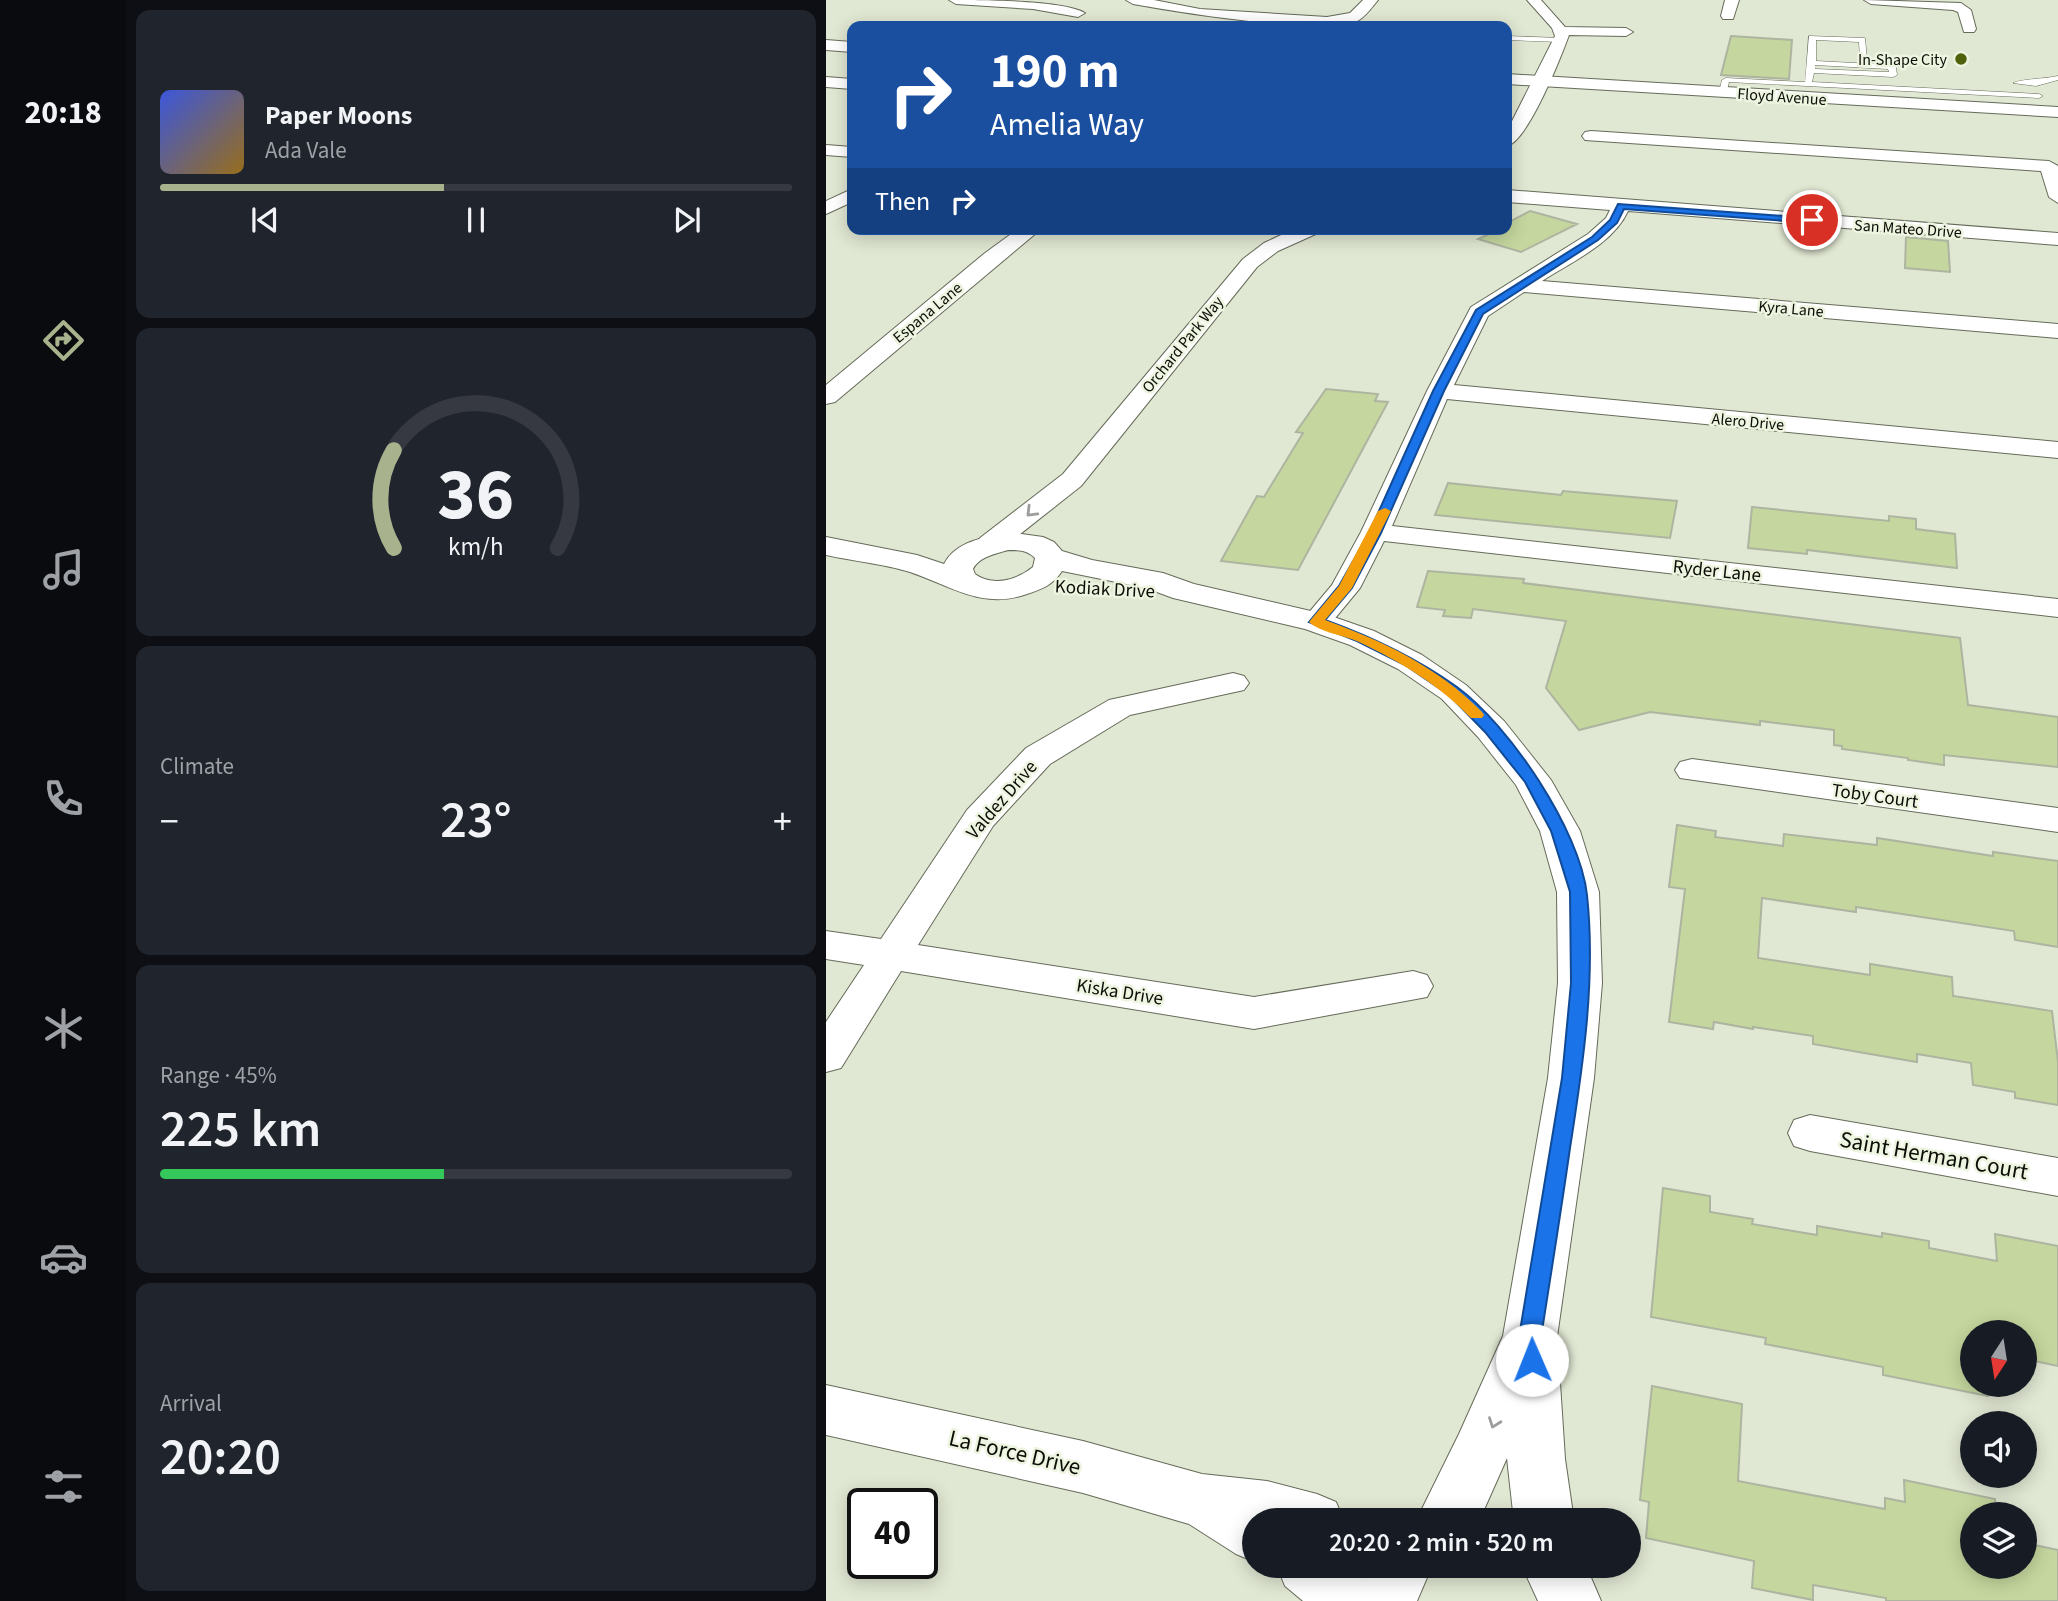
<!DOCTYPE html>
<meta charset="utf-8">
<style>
:root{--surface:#171b24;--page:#20242c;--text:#f1f3f6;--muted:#9ea1a6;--line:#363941;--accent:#a8b28c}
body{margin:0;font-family:"Source Sans 3",sans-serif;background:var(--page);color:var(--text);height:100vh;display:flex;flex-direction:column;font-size:26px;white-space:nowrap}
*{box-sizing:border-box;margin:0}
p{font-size:23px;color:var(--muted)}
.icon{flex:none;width:38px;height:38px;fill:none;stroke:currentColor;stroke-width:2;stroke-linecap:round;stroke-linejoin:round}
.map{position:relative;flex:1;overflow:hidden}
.sheet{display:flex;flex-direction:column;gap:10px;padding:10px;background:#0d0f14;width:700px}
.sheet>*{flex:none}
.banner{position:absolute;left:21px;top:21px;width:665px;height:214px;border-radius:14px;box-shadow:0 4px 18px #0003;background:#1a4fa0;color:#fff;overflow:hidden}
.needle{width:46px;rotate:192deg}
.buttons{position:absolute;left:1134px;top:1320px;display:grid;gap:14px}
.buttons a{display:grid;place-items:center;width:77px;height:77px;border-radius:50%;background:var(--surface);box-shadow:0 4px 18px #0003;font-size:35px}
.speed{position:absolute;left:21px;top:1488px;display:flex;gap:14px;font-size:35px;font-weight:700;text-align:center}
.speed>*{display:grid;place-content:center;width:91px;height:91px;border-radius:50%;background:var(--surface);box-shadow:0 4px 18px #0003;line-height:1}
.speed .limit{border:4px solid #111;border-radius:10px;background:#fff;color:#111}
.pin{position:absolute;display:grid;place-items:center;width:60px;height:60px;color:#fff;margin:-30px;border:4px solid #fff;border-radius:50%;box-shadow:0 2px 7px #0007}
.me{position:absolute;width:77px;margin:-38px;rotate:359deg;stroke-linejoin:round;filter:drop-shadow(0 0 5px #0008)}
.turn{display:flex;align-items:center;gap:24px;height:147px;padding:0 28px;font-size:32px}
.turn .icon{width:91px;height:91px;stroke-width:2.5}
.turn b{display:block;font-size:49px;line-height:60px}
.then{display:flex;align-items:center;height:66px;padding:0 28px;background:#0003;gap:14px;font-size:26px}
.big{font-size:52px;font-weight:600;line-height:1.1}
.sheet .tile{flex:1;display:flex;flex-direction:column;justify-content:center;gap:10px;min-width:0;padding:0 24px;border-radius:14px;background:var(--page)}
.sheet .dial{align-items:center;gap:0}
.dial svg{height:182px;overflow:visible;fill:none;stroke:var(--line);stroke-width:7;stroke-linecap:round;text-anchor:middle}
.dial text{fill:var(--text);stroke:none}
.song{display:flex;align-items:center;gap:21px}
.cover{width:84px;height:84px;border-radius:10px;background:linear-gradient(135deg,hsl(230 70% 55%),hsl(40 70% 35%))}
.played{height:7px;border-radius:4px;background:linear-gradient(90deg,var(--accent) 45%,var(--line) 45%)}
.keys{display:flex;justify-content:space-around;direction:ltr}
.heat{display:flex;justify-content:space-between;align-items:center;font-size:38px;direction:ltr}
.charge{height:10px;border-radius:5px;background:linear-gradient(90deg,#34c759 45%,var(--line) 0)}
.trip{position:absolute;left:416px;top:1508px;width:399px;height:70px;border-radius:35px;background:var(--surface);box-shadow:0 4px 18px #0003;font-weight:600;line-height:70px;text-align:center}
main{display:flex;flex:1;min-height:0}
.menu{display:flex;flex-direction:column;width:126px;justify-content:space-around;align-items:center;background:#090b0e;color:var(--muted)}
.menu .icon{width:49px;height:49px}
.menu .on{color:var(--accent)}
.menu b{font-size:32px;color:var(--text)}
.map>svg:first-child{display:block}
.building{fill:#c5d79e;stroke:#adb4a0;stroke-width:2}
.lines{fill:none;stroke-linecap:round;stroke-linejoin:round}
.service-casing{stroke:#656b59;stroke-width:1}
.minor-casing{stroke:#656b59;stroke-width:2}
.tertiary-casing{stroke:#656b59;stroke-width:2}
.service{fill:#fff;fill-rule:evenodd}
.minor{fill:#fff;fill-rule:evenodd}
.tertiary{fill:#fff;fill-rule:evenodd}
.oneway{stroke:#9d9e9c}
.route{fill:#1a73e8;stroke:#114b97;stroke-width:2}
.slow{fill:#f59e0b}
.poi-dot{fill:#4f620b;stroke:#edf4df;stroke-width:2.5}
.labels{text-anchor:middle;stroke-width:5;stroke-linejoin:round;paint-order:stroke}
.far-poi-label{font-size:16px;fill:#0b0d07;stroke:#edf4df;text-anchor:end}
.far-street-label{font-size:16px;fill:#0b0d07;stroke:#edf4df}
.street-label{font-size:19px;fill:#0b0d07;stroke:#edf4df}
.near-street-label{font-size:23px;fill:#0b0d07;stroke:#edf4df}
</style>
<main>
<nav class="menu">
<b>20:18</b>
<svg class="icon on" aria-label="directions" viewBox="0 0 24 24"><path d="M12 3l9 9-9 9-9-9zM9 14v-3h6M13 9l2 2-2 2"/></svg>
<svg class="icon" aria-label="music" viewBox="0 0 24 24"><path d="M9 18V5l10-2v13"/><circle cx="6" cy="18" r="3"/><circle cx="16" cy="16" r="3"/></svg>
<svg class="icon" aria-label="phone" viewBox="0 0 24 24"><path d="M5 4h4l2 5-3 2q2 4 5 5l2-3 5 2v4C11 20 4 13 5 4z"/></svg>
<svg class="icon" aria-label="climate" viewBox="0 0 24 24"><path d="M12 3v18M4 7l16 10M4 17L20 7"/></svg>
<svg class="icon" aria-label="car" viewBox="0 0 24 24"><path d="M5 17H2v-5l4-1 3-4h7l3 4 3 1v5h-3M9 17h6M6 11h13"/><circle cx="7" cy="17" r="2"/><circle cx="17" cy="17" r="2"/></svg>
<svg class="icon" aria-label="filters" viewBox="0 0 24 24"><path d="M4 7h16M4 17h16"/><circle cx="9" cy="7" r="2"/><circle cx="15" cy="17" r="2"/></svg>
</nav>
<section class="sheet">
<div class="tile">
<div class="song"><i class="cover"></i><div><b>Paper Moons</b><p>Ada Vale</p></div></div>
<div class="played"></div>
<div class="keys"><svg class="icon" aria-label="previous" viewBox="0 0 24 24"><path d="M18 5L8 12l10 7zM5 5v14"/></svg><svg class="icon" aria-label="pause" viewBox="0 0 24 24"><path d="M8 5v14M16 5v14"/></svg><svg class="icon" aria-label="next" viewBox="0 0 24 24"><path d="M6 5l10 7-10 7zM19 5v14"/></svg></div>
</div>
<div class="tile dial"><svg viewBox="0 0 100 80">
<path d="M14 69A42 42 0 1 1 86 69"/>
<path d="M14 69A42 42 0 0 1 14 26" stroke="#a8b28c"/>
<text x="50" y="56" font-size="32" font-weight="700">36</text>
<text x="50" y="72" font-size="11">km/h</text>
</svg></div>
<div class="tile"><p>Climate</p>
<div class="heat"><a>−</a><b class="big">23°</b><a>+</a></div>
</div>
<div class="tile"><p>Range · 45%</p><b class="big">225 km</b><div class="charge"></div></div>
<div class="tile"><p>Arrival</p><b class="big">20:20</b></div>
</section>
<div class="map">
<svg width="1232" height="1601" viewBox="0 0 1232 1601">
<rect width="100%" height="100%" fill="#e0e7d2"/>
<!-- building -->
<path class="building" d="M905 36 966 40 963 79 895 75Z
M704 211 751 224 695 252 652 239 674 229H681V223Z
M1080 237 1122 241 1124 272 1079 268Z
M500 389 552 394 549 401 562 402 472 570 395 561 431 496 438 497 477 433 470 432Z
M622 483 735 495 737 491 851 501 844 538 609 515Z
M926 507 1063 521V516L1090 519V529L1129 534 1131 568 981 550V554L922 548Z
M602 571 698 579 697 583 1134 638 1142 705 1232 717V767L1118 755V765L1082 760V758L1016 749V746L1008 745V730L934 721V725L824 712 753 730 720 688 740 621 647 609 645 618 617 616 619 610 591 607Z
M851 825 890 831 889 837 957 846 958 834 1051 845V838L1167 856V852L1232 861V947L1189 940 1188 931 1030 907V912L936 898 932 958 1044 975V964L1126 977 1127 996 1226 1011 1232 1062V1105L1189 1098V1092L1147 1085 1145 1063 1091 1054V1062L1044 1054 987 1044V1036L927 1027V1029L888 1022 887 1029 843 1022 859 889 843 887Z
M837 1188 884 1196V1212L927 1219 926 1224 991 1235V1226L1056 1237V1233L1103 1241V1248L1171 1261 1169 1234 1232 1246V1366L1199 1359V1332H1146V1384H1161L1162 1396 1057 1375V1367L939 1344 940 1338 825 1317Z
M826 1386 916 1404 912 1481 1059 1509V1498L1079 1502 1078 1480 1169 1499 1170 1514H1146V1566H1199V1543L1232 1550V1601H1060V1598L987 1585V1600L926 1588 928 1561 820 1538 823 1502 814 1500Z"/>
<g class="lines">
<!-- service casing -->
<g class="service-casing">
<path id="service" d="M681 36 735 38 739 40 735 42 681 40Z
M983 36 1039 38 1041 60 1034 58 1033 42 990 40V61L1066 65 1070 67 1071 75 1067 77 988 73 986 82 1213 94 1217 96 1213 98 903 82 900 94 893 92 896 80 900 78 979 82ZM989 65 1062 69 1063 72 989 69Z
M1232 76V80L1210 86 1187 83C1196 79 1218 79 1232 76Z"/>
</g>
<!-- minor casing -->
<g class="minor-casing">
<path id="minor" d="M123 0C152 0 239 0 259 13L252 17 207 9 130 4Z
M300 0H328L374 9 501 17 524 13 537 0H552C547 6 540 16 533 20 504 37 345 11 307 4Z
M701 0H715L739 27 800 28 807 32 800 36 743 35C735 57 702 141 681 146V131L729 36 726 28Z
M899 0H913L907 19H897L895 16Z
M1038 0 1135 3 1145 10 1150 29 1148 32H1138L1132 12 1127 10 1045 4Z
M0 77 26 79V89L0 87Z
M765 131 1223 161 1232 166V203L1223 197 1215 171 759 140 756 136 759 132Z
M0 145 26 147V157L0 155Z
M26 189V202L0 214V201Z
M681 190 1232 233V245L802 211C787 244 745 262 716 281L1232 324V338L698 292 662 316 628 385 1232 442V458L621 399 566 526 1232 599V617L558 541 534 588 501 628 490 631 479 628 475 622 506 585 535 532 601 391 645 307 762 234 780 218 784 210 681 202Z
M192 229H215L9 402 0 404V385L159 253Z
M468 229H495L492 233 452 251 431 267 255 486 174 550 164 552 154 550 150 544 154 538 237 474 417 259 438 243Z
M407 673 418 676 423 683 418 690 304 715 224 764 167 826 92 945 428 997 587 971 601 975 607 986 601 997 428 1029 75 971 15 1068 0 1072V1022L38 965 0 959V931L55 939 141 810 200 748 283 700Z
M866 759 1232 808V832L854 778 849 770 854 762Z
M984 1115 1232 1158V1196L984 1151 968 1146 962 1133 968 1120Z
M0 1385 257 1441 376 1474 441 1481 491 1494 510 1502 518 1521H429V1562L410 1554 363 1524 257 1493 0 1435Z
M451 1566H523L541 1581 549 1601H477L459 1586Z"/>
</g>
<!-- tertiary casing -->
<g class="tertiary-casing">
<path id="tertiary" d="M0 40 26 42V52L0 50Z
M681 74 1232 107V117L681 84Z
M181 532 217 537 228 542 236 551 266 560 337 573 368 584 502 615 548 631 596 655 640 685 678 721 725 780 754 831 773 892 776 983 768 1078 731 1337 739 1459 748 1521H688L681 1458 653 1521H590L633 1434 677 1336 722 1078 732 983 731 892 714 831 690 785 652 737 616 699 572 669 524 645 479 629 347 598 320 588 236 571C227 585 216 589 201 594 157 610 125 586 84 572 58 564 27 561 0 555V537L91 555 118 564C130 541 158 538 181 532ZM182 550C193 550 201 550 209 558L207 567C191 580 167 587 149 574L147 569C153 557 169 554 182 550Z
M543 1566H606L591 1601H528Z
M696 1566H760L775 1601H712Z"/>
</g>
<!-- service -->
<use href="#service" class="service"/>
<!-- minor -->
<use href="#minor" class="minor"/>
<!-- tertiary -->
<use href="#tertiary" class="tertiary"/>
</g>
<!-- one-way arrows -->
<defs><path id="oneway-chevron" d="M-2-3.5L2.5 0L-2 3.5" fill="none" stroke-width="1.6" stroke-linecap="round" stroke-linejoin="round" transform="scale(1.75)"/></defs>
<g class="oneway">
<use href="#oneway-chevron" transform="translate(205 512) rotate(135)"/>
<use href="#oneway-chevron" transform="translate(668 1423) rotate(110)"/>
</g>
<!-- route -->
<path class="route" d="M792 204 986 218 991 220 986 223 798 209 791 223 772 240 657 314 618 391 555 533 526 588 499 620C546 637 590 658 631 687 683 725 754 830 761 895 770 979 757 1065 744 1148 735 1211 725 1274 715 1337L717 1360 714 1368 706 1371 698 1368 693 1337 736 1078 745 983 744 892 725 831 699 782 659 732 623 695 579 665 531 641 483 622 513 586 543 533 607 391 650 310 766 237 784 220Z"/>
<!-- slow -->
<path class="slow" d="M559 508 565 511 526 588 499 620C557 641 612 667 656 712L658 715 656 718H645C613 685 575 662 533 642 518 635 495 633 483 622L513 586 552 511Z"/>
<!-- markers -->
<circle class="poi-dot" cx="1135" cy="59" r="7"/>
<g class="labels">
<!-- far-poi labels -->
<g class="far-poi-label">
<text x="1121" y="65">In-Shape City</text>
</g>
<!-- far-street labels -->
<g class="far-street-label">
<text transform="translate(956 96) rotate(4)" y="6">Floyd Avenue</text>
<text transform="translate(1082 228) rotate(4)" y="6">San Mateo Drive</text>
<text transform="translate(965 308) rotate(5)" y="6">Kyra Lane</text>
<text transform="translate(101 312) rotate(-40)" y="6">Espana Lane</text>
<text transform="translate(356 344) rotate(-51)" y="6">Orchard Park Way</text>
<text transform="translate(922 421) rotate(5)" y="6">Alero Drive</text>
</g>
<!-- street labels -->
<g class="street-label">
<text transform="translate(891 570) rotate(6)" y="7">Ryder Lane</text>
<text transform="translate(279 588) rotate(3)" y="7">Kodiak Drive</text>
<text transform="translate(1049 795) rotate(8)" y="7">Toby Court</text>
<text transform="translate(175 799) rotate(-49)" y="7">Valdez Drive</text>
<text transform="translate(294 991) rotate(9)" y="7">Kiska Drive</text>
</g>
<!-- near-street labels -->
<g class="near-street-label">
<text transform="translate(1108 1155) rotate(10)" y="8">Saint Herman Court</text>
<text transform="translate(189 1452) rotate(13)" y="8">La Force Drive</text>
</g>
</g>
</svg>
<div class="buttons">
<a><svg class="needle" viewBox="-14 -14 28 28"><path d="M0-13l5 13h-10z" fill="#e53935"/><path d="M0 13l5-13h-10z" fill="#9ea1a6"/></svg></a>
<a><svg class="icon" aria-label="sound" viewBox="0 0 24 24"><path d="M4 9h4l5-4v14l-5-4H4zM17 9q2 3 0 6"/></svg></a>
<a><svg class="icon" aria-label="layers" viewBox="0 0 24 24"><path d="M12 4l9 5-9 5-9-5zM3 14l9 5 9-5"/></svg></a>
</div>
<div class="speed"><div class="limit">40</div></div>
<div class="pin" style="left:986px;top:220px;background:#d93025"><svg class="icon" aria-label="arrive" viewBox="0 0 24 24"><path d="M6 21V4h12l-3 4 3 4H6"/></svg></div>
<svg class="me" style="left:706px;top:1360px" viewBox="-20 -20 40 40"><circle r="19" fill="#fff"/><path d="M0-13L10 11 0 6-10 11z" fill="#1a73e8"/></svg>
<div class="trip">20:20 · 2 min · 520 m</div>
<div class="banner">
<div class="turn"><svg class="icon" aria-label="right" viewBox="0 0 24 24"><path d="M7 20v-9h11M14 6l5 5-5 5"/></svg><div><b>190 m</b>Amelia Way</div></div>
<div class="then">Then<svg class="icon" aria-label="right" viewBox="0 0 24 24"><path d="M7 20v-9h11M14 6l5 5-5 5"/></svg></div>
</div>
</div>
</main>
